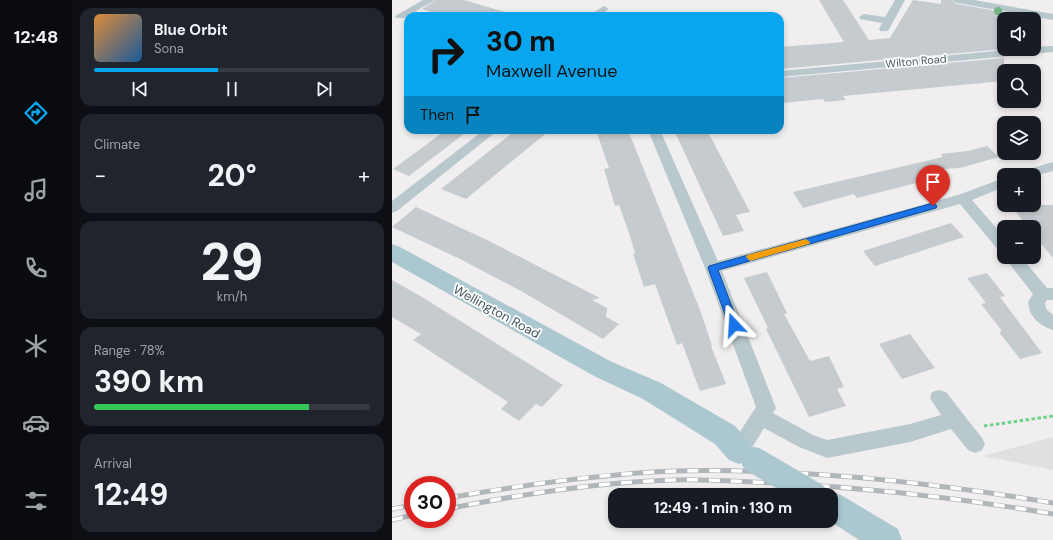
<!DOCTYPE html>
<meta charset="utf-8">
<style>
:root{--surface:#171b24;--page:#20242c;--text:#f1f3f6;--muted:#9ea1a6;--line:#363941;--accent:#09a6f0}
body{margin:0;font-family:"DM Sans",sans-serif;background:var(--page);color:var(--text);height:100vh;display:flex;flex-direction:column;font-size:15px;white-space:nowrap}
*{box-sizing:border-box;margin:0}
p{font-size:13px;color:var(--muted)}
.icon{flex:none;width:22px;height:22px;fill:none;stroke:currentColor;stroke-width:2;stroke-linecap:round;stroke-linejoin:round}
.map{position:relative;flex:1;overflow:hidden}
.sheet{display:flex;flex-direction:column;gap:8px;padding:8px;background:#0d0f14;width:320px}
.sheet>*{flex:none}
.banner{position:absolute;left:12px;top:12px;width:380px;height:122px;border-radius:12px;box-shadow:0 2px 6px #0003;background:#09a6f0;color:#111;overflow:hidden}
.fabs{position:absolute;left:605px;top:12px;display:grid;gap:8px}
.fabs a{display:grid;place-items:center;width:44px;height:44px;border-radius:8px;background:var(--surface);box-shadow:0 2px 6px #0003;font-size:20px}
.speed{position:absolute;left:12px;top:476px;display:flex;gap:8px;font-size:20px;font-weight:700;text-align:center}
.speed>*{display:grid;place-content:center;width:52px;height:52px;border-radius:50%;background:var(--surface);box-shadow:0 2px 6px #0003;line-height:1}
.speed .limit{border:6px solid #d22;background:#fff;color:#111}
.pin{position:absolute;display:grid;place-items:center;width:34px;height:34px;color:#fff;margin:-41px -17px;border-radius:50% 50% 50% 0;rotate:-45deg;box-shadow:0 0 4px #0007}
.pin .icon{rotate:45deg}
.me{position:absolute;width:44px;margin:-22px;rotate:340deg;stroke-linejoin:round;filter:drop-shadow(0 0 3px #0008)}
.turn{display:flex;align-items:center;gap:14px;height:84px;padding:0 16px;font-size:18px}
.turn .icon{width:52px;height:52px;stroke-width:2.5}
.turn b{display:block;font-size:28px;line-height:34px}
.then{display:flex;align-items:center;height:38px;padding:0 16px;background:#0003;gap:8px;font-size:15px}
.big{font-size:30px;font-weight:700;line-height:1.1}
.sheet .card{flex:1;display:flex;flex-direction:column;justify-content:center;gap:6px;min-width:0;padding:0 14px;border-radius:12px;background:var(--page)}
.sheet .dial{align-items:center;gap:0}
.dial b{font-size:52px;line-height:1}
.song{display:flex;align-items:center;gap:12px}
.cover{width:48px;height:48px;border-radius:6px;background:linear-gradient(135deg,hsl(30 70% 55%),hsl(210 70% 35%))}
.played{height:4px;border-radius:2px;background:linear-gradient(90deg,var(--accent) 45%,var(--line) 45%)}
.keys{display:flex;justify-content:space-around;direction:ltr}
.heat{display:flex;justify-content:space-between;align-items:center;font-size:22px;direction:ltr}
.charge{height:6px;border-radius:3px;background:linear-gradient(90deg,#34c759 78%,var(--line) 0)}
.trip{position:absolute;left:216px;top:488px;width:230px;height:40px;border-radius:12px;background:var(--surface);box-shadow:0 2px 6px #0003;font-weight:700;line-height:40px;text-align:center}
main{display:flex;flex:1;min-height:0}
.dock{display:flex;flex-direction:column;width:72px;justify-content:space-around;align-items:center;background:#090b0e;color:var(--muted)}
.dock .icon{width:28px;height:28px}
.dock .on{color:var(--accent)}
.dock b{font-size:18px;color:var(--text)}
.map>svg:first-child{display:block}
.education{fill:#e2dfe1}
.building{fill:#c5cbce}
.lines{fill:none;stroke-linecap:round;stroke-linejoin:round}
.path{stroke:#6dd488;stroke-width:3;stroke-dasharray:3.5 2.5;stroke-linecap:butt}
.street{fill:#b8c8cd;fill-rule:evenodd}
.primary{fill:#abc7d0;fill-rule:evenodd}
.rail-casing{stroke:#b0b6b9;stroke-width:5}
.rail{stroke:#fff;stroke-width:3.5;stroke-dasharray:11;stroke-linecap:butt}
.primary-bridge{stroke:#abc7d0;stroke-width:26}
.tree{fill:#75b484}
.route{fill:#1a73e8;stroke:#114b97}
.slow{fill:#f59e0b}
.labels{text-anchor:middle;stroke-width:3.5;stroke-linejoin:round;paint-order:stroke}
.far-street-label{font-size:11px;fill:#45585d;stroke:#fff}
.street-label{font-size:13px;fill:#45585d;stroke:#fff}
</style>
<main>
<nav class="dock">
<b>12:48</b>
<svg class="icon on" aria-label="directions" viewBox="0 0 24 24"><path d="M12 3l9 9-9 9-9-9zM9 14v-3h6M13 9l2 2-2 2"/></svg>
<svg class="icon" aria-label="music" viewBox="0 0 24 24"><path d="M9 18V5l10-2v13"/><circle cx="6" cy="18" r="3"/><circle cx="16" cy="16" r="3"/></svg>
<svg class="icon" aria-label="phone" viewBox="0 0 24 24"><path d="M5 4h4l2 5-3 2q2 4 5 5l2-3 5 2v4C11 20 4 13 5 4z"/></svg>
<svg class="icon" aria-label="climate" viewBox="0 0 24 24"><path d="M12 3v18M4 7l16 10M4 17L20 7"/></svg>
<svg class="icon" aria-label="car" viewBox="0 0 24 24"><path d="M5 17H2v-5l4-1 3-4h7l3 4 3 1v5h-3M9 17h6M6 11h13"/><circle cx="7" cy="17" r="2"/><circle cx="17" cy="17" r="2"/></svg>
<svg class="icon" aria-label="filters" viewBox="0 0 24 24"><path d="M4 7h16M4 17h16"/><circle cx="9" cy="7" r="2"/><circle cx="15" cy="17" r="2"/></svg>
</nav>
<section class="sheet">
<div class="card">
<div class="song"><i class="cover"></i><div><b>Blue Orbit</b><p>Sona</p></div></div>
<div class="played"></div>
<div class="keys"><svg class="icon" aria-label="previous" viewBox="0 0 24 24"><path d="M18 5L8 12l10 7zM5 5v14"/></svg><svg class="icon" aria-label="pause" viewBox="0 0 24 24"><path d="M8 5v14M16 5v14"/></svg><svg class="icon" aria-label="next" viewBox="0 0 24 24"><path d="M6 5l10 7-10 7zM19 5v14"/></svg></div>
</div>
<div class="card"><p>Climate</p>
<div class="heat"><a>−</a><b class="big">20°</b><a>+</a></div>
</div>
<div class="card dial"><b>29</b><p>km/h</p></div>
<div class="card"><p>Range · 78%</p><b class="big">390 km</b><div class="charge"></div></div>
<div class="card"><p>Arrival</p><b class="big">12:49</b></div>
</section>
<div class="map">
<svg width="661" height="540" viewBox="0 0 661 540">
<rect width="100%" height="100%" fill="#f1eeef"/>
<!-- education -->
<path class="education" d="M661 437V470L591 456Z"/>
<!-- building -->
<path class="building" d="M44 0H72L113 12V16H51L30 9Z
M427 0H451L477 40 498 38 521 0 549 4V0H559L565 4 610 12 612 13V49L388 69V47L452 42Z
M612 58V68L642 65 640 71H612V81L451 96 454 100 433 102 431 99 391 103 388 95V78Z
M54 130H77L17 176 1 169Z
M124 130H158L74 199 49 189Z
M204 130H236L308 310 320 345 319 346 334 384 308 391 290 343 285 345 263 284 252 287 241 254 243 253 238 236 227 205 223 206 212 169 217 168Z
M282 130H315L358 212 344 215 352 231 331 236Z
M595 146 607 157 568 168 551 169 556 175 465 198 462 194 411 208 401 192 551 157 549 154 576 151Z
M618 205H661V258L642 235V227H636Z
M24 207 95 240 208 298 200 300 215 308 214 317 227 324 211 339 129 291 68 259 0 227Z
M559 223 572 237 483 266 471 251Z
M375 272 395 313 392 314 418 361 437 356 452 387 445 389 454 406 417 417 374 329 376 328 352 278Z
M595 273 613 296 608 297 650 353 628 359 607 332 610 331 589 304 594 303 575 278Z
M0 280 30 297 171 385 150 407 144 404 127 421 109 409 116 402 21 340 29 334 0 317Z
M518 334 543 368 510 379 487 344Z"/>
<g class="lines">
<!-- path -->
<path class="path" d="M592 426 661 416"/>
<!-- street -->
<path class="street" d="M31 0H43L12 18H4L3 16Z
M503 0H513L496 31H488L487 29 490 23 468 19 467 17 472 14 493 17Z
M560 0H582L661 14V20L565 3Z
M212 6 217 9 208 16H196Z
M661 46V52L388 77V71L625 49H642V47Z
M92 130H106L5 211 0 213V201Z
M256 130H268L326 261 566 195 612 178V187L580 200 612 237V252L607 251 568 204 330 271 384 408 381 413 421 435 435 440 518 424 549 415 538 398 540 392 547 390 554 392 590 438 593 444 590 450 583 453 576 450 559 429 518 442 435 458 407 447 372 428 354 458 347 460 340 458 337 451 340 444 364 407 313 268Z
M661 162V171L642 176V175H625L627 172Z
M612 257H629L655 288H661V300H655L653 303 654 309 661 315V330C647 325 637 317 636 302L641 294Z"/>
<!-- primary -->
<path class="primary" d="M0 244 8 247 220 362 269 383 343 426 357 442 361 451 357 460 347 464 337 460 323 444 251 399 202 376 0 262Z
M439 491 449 495 506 529 510 540H467L438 521 439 495H429Z"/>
<!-- rail casing -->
<g class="rail-casing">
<path id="rail" d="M55 498C131 485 206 474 283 471 410 468 536 482 661 503
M0 509 21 505
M55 509C130 494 206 482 283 480 317 479 350 482 384 483 477 488 569 498 661 514
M0 520 21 515"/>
</g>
<!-- rail -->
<use href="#rail" class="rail"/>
<!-- primary-bridge -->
<path class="primary-bridge" d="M362 460 422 495"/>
</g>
<!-- trees -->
<circle class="tree" cx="606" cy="11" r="4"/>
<!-- route -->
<path class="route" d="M541 203 545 206 544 208 326 270 347 325 342 329 338 328 316 268 317 266Z"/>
<!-- slow -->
<path class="slow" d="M414 239 418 242 417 244 358 261 354 257 355 255Z"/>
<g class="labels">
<!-- far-street labels -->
<g class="far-street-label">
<text transform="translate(524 61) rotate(-5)" y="4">Wilton Road</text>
</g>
<!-- street labels -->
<g class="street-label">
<text transform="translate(105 311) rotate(29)" y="5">Wellington Road</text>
</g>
</g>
</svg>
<div class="fabs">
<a><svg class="icon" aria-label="sound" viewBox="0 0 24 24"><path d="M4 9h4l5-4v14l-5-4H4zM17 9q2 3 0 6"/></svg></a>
<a><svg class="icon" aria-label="search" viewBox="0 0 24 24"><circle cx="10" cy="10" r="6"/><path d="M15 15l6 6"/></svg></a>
<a><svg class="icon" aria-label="layers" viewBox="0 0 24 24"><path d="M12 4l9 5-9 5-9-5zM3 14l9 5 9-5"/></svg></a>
<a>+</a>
<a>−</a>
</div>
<div class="speed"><div class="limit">30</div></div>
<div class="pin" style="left:541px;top:206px;background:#d93025"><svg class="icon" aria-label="arrive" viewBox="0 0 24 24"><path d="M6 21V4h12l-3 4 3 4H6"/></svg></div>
<svg class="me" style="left:342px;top:325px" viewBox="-20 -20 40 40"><path d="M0-17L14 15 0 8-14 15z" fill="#1a73e8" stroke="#fff" stroke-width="4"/></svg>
<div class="trip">12:49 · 1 min · 130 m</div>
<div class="banner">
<div class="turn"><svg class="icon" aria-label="right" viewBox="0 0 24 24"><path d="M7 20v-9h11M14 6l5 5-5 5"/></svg><div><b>30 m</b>Maxwell Avenue</div></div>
<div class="then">Then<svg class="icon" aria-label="arrive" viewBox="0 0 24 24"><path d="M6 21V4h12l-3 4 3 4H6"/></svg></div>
</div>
</div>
</main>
